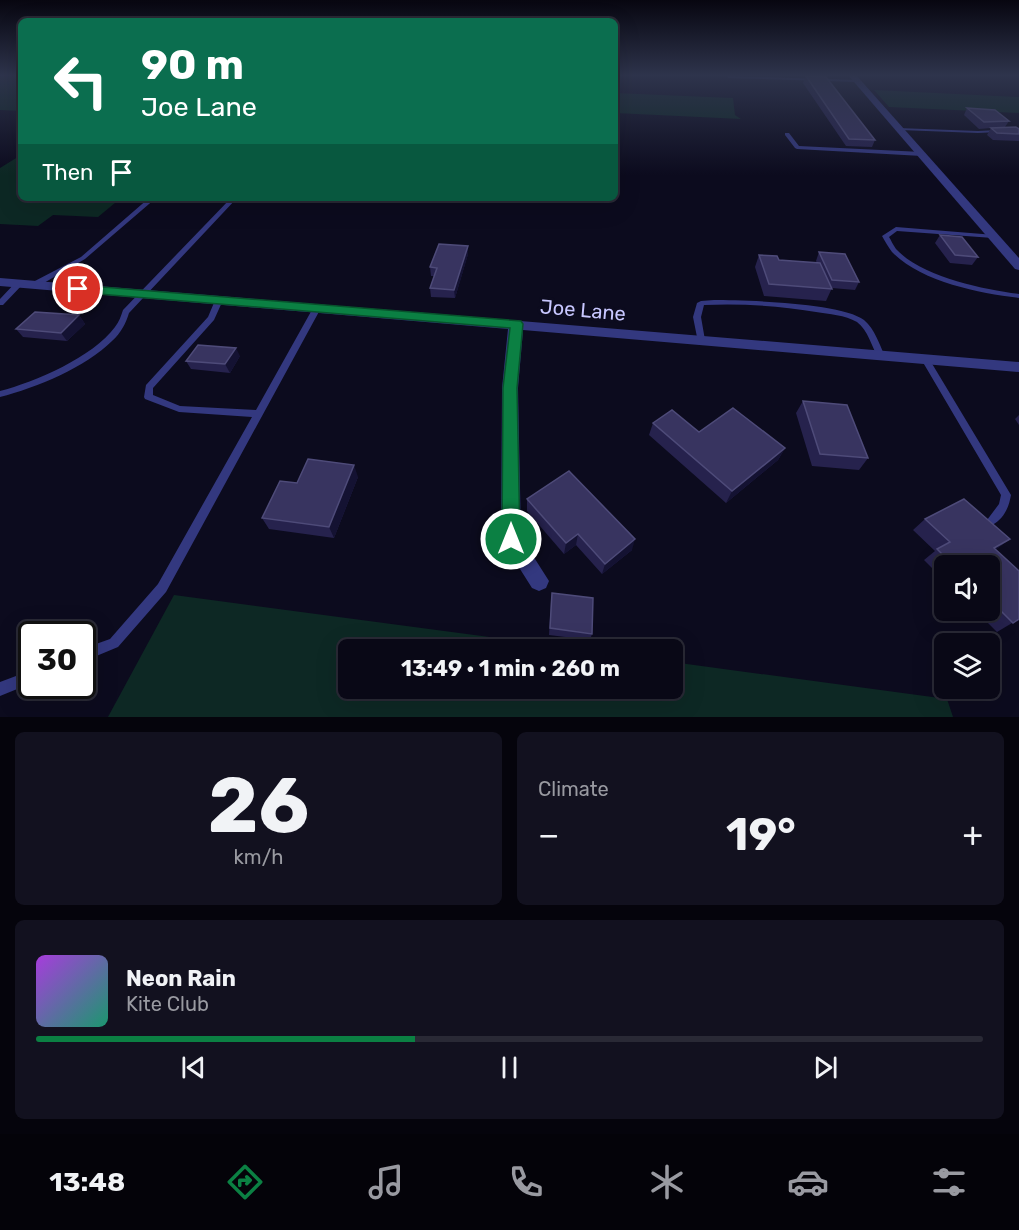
<!DOCTYPE html>
<meta charset="utf-8">
<style>
:root{--surface:#090816;--page:#12111f;--text:#f1f3f6;--muted:#999aa1;--line:#292935;--accent:#0b8043}
body{margin:0;font-family:Rubik,sans-serif;background:var(--page);color:var(--text);height:100vh;display:flex;flex-direction:column;font-size:22px;white-space:nowrap}
*{box-sizing:border-box;margin:0}
p{font-size:20px;color:var(--muted)}
.icon{flex:none;width:33px;height:33px;fill:none;stroke:currentColor;stroke-width:2;stroke-linecap:round;stroke-linejoin:round}
.map{position:relative;height:717px;overflow:hidden}
.details{display:flex;flex-direction:column;gap:15px;padding:15px;background:#05040c;flex:1}
.details>*{flex:none}
.banner{position:absolute;left:18px;top:18px;width:600px;height:183px;border-radius:9px;box-shadow:0 6px 24px #0002,0 0 0 2px var(--line);background:#0b6e4f;color:#fff;overflow:hidden}
.fabs{position:absolute;left:934px;top:555px;display:grid;gap:12px}
.fabs a{display:grid;place-items:center;width:66px;height:66px;border-radius:9px;background:var(--surface);box-shadow:0 6px 24px #0002,0 0 0 2px var(--line);font-size:30px}
.speed{position:absolute;left:18px;top:621px;display:flex;gap:12px;font-size:30px;font-weight:700;text-align:center}
.speed>*{display:grid;place-content:center;width:78px;height:78px;border-radius:50%;background:var(--surface);box-shadow:0 6px 24px #0002,0 0 0 2px var(--line);line-height:1}
.speed .limit{border:3px solid #111;border-radius:9px;background:#fff;color:#111}
.pin{position:absolute;display:grid;place-items:center;width:51px;height:51px;color:#fff;margin:-26px;border:3px solid #fff;border-radius:50%;box-shadow:0 2px 6px #0007}
.me{position:absolute;width:66px;margin:-33px;rotate:0deg;stroke-linejoin:round;filter:drop-shadow(0 0 4px #0008)}
.turn{display:flex;align-items:center;gap:21px;height:126px;padding:0 24px;font-size:27px}
.turn .icon{width:78px;height:78px;stroke-width:2.5}
.turn b{display:block;font-size:42px;line-height:51px}
.then{display:flex;align-items:center;height:57px;padding:0 24px;background:#0003;gap:12px;font-size:22px}
.big{font-size:45px;font-weight:700;line-height:1.1}
.details .widget{flex:1;display:flex;flex-direction:column;justify-content:center;gap:9px;min-width:0;padding:0 21px;border-radius:9px;background:var(--page)}
.details .dial{align-items:center;gap:0}
.dial b{font-size:78px;line-height:1}
.song{display:flex;align-items:center;gap:18px}
.cover{width:72px;height:72px;border-radius:9px;background:linear-gradient(135deg,hsl(280 70% 55%),hsl(160 70% 35%))}
.played{height:6px;border-radius:3px;background:linear-gradient(90deg,var(--accent) 40%,var(--line) 40%)}
.keys{display:flex;justify-content:space-around;direction:ltr}
.heat{display:flex;justify-content:space-between;align-items:center;font-size:33px;direction:ltr}
.details .tiles{flex:1;display:grid;gap:15px;grid-template-columns:1fr 1fr}
.widget:last-child{grid-column:span 2}
.trip{position:absolute;left:338px;top:639px;width:345px;height:60px;border-radius:9px;background:var(--surface);box-shadow:0 6px 24px #0002,0 0 0 2px var(--line);font-weight:700;line-height:60px;text-align:center}
.menu{display:flex;height:96px;justify-content:space-around;align-items:center;background:#040309;color:var(--muted)}
.menu .icon{width:42px;height:42px}
.menu .selected{color:var(--accent)}
.menu b{font-size:27px;color:var(--text)}
.map>svg:first-child{display:block}
.green{fill:#0d2824}
.lines{fill:none;stroke-linecap:round;stroke-linejoin:round}
.service{fill:#33387f;fill-rule:evenodd}
.minor{fill:#33387f;fill-rule:evenodd}
.tertiary{fill:#33387f;fill-rule:evenodd}
.wall{fill:#26224d}
.shaded-wall{fill:#141232}
.building{fill:#383460;stroke:#4e4b79;stroke-width:1.5}
.route{fill:#0b8043;stroke:#07532c;stroke-width:1.5}
.labels{text-anchor:middle;stroke-width:6;stroke-linejoin:round;paint-order:stroke}
.street-label{font-size:20px;fill:#c8c7ff;stroke:#0c0b1e}
</style>
<div class="map">
<svg width="1019" height="717" viewBox="0 0 1019 717">
<rect width="100%" height="100%" fill="#0c0b1e"/>
<!-- green -->
<path class="green" d="M0 75H21V111L0 110Z
M874 90 1019 97V113L889 107Z
M615 93 733 98 735 115 741 119 615 113Z
M21 155V198H121L98 217 53 215 38 226 0 224V168Z
M174 595 579 649 348 650V688H672V662L947 699 953 717H108Z"/>
<g class="lines">
<!-- service -->
<path class="service" d="M727 76 858 80 860 81 858 82 728 78Z
M898 128 978 131 1019 129V131L978 133 900 130H898Z
M785 133H789L799 146 922 152 925 154 922 156 797 149 795 148 785 135Z
M149 198H156L85 259 37 287H31L30 285 31 283 81 257Z
M231 198H237L129 313C126 323 121 333 112 341 86 367 36 388 0 397V391C35 382 93 357 115 327 119 322 121 316 123 310Z
M896 227 995 235 996 236 993 238 897 231 889 237C891 240 893 245 896 249 922 277 982 289 1019 294V298C979 293 921 282 892 252 888 247 885 241 882 236Z
M16 282H19L23 284 3 305H0V299Z
M216 298H222L223 300 214 320 153 388V395L180 406 256 410 313 308 317 306 321 308 166 592 118 647 82 662V649L110 639 158 584 252 417 179 412 145 399 144 397 146 385 208 317Z
M714 300C745 300 843 303 864 320 875 329 879 344 885 356L884 358H878C872 347 868 330 857 322 845 315 829 314 816 312 779 306 741 303 704 305L701 317 705 340 701 343 698 342 693 317 697 303 701 301Z
M925 356 928 357 1011 495C1009 507 1004 519 992 525L988 523 987 520 999 504 1001 495 921 359Z
M32 670V683L0 696V682Z"/>
<!-- minor -->
<path class="minor" d="M0 278 1019 362V372L523 330 518 388 521 537 549 581 546 588 539 591 532 588 501 539 502 388 508 329 0 286Z"/>
<!-- tertiary -->
<path class="tertiary" d="M848 75H856L1019 258V270L1015 269Z"/>
</g>
<!-- wall -->
<path class="wall" d="M798 75H820L819 77 799 76Z
M806 76 875 140 872 147 846 146 803 83Z
M967 108 1009 121 1005 127 1019 129V141L993 140 987 135 991 128 979 129 964 115Z
M940 235 978 257 972 265 950 263 935 243Z
M819 252 859 282 855 290 832 288 826 301 764 296 755 267 759 255 779 260 817 263 816 261Z
M468 254 455 298 431 297 430 288 434 276H431L430 267Z
M79 315 85 324 67 341 23 337 16 329Z
M240 356 230 373 191 369 186 361Z
M803 401 868 458 859 470 812 466 796 413Z
M1019 415V425L1015 419Z
M653 423 699 432 785 448 778 460 726 503 649 435Z
M358 477 334 538 269 529 262 518 297 483Z
M527 499 632 550 602 574 576 545 564 554 527 511Z
M925 519 1010 539 995 550 1019 619 997 632 975 610H990V566H945V581L924 560 935 551 913 530Z
M551 600 592 634 590 640 549 635Z"/>
<!-- shaded-wall -->
<path class="shaded-wall" d="M468 246V254L455 298 454 290Z
M79 315 85 324 67 341 61 333Z
M236 348 240 356 230 373 225 364Z
M785 448 778 460 726 503 732 491Z
M354 465 358 477 334 538 329 527Z
M578 534 576 545 564 554 566 543Z
M635 539 632 550 602 574 605 564Z
M1010 539 995 550 994 548Z"/>
<!-- building -->
<path class="building" d="M806 76 826 77 875 140 849 139Z
M967 108 995 110 1009 121 984 122Z
M1016 127 1019 129V134L997 133 991 128Z
M940 235 962 237 978 257 955 255Z
M439 244 468 246 454 290 430 288 437 268 430 267Z
M819 252 845 254 859 282 832 280Z
M759 255 777 256 779 260 820 263 832 289 769 284Z
M35 312 79 315 61 333 16 329Z
M198 345 236 348 225 364 186 361Z
M803 401 847 405 868 458 820 454Z
M733 408 785 448 732 491 653 423 672 410 699 432Z
M308 459 354 465 329 527 262 518 280 481 297 483Z
M569 471 635 539 605 564 578 534 566 543 527 499Z
M964 499 1010 539 994 548 1019 571V619L1013 623 990 600V566H954L937 549 950 542 925 519Z
M552 593 593 598 592 634 550 628Z"/>
<!-- sky -->
<linearGradient id="sky" x2="0" y2="1"><stop stop-color="#070610"/><stop offset="0.43" stop-color="#2e344c"/><stop offset="1" stop-color="#2e344c" stop-opacity="0"/></linearGradient>
<rect width="1019" height="175" fill="url(#sky)"/>
<!-- route -->
<path class="route" d="M78 285 521 321 523 324 517 388 520 539 517 545 511 548 504 545 502 539 503 388 510 328 74 292 72 289Z"/>
<g class="labels">
<!-- street labels -->
<g class="street-label">
<text transform="translate(583 310) rotate(5)" y="7">Joe Lane</text>
</g>
</g>
</svg>
<div class="fabs">
<a><svg class="icon" aria-label="sound" viewBox="0 0 24 24"><path d="M4 9h4l5-4v14l-5-4H4zM17 9q2 3 0 6"/></svg></a>
<a><svg class="icon" aria-label="layers" viewBox="0 0 24 24"><path d="M12 4l9 5-9 5-9-5zM3 14l9 5 9-5"/></svg></a>
</div>
<div class="speed"><div class="limit">30</div></div>
<div class="pin" style="left:78px;top:289px;background:#d93025"><svg class="icon" aria-label="arrive" viewBox="0 0 24 24"><path d="M6 21V4h12l-3 4 3 4H6"/></svg></div>
<svg class="me" style="left:511px;top:539px" viewBox="-20 -20 40 40"><circle r="17" fill="#0b8043" stroke="#fff" stroke-width="3"/><path d="M0-11L8 9 0 5-8 9z" fill="#fff"/></svg>
<div class="trip">13:49 · 1 min · 260 m</div>
<div class="banner">
<div class="turn"><svg class="icon" aria-label="left" viewBox="0 0 24 24"><path d="M17 20v-9H6M10 6l-5 5 5 5"/></svg><div><b>90 m</b>Joe Lane</div></div>
<div class="then">Then<svg class="icon" aria-label="arrive" viewBox="0 0 24 24"><path d="M6 21V4h12l-3 4 3 4H6"/></svg></div>
</div>
</div>
<section class="details">
<div class="tiles">
<div class="widget dial"><b>26</b><p>km/h</p></div>
<div class="widget"><p>Climate</p>
<div class="heat"><a>−</a><b class="big">19°</b><a>+</a></div>
</div>
<div class="widget">
<div class="song"><i class="cover"></i><div><b>Neon Rain</b><p>Kite Club</p></div></div>
<div class="played"></div>
<div class="keys"><svg class="icon" aria-label="previous" viewBox="0 0 24 24"><path d="M18 5L8 12l10 7zM5 5v14"/></svg><svg class="icon" aria-label="pause" viewBox="0 0 24 24"><path d="M8 5v14M16 5v14"/></svg><svg class="icon" aria-label="next" viewBox="0 0 24 24"><path d="M6 5l10 7-10 7zM19 5v14"/></svg></div>
</div>
</div>
</section>
<nav class="menu">
<b>13:48</b>
<svg class="icon selected" aria-label="directions" viewBox="0 0 24 24"><path d="M12 3l9 9-9 9-9-9zM9 14v-3h6M13 9l2 2-2 2"/></svg>
<svg class="icon" aria-label="music" viewBox="0 0 24 24"><path d="M9 18V5l10-2v13"/><circle cx="6" cy="18" r="3"/><circle cx="16" cy="16" r="3"/></svg>
<svg class="icon" aria-label="phone" viewBox="0 0 24 24"><path d="M5 4h4l2 5-3 2q2 4 5 5l2-3 5 2v4C11 20 4 13 5 4z"/></svg>
<svg class="icon" aria-label="climate" viewBox="0 0 24 24"><path d="M12 3v18M4 7l16 10M4 17L20 7"/></svg>
<svg class="icon" aria-label="car" viewBox="0 0 24 24"><path d="M5 17H2v-5l4-1 3-4h7l3 4 3 1v5h-3M9 17h6M6 11h13"/><circle cx="7" cy="17" r="2"/><circle cx="17" cy="17" r="2"/></svg>
<svg class="icon" aria-label="filters" viewBox="0 0 24 24"><path d="M4 7h16M4 17h16"/><circle cx="9" cy="7" r="2"/><circle cx="15" cy="17" r="2"/></svg>
</nav>
